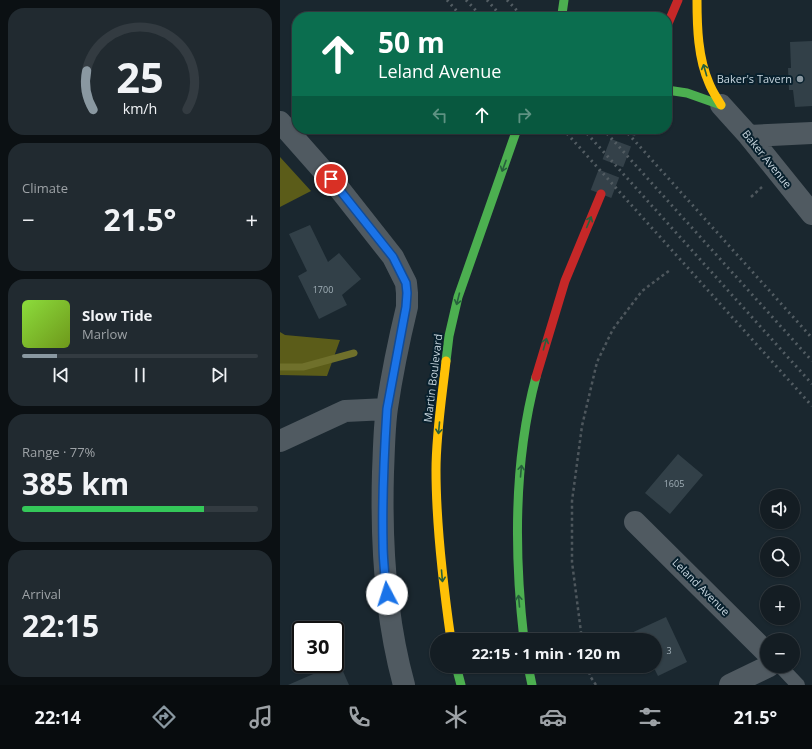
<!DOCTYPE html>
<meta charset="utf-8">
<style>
:root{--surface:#141d23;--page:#212a30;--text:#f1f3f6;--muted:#9da2a6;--line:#333b41;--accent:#8a98a1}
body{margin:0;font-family:"Open Sans",sans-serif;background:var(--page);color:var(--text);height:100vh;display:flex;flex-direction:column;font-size:15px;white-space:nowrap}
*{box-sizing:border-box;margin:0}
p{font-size:13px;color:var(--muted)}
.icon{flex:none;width:22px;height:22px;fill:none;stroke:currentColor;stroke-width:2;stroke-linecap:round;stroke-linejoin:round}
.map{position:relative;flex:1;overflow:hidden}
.sheet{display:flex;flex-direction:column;gap:8px;padding:8px;background:#0b1013;width:280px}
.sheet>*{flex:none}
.hud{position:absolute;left:12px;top:12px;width:380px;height:122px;border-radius:16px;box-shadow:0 1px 3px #0004,0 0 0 1px var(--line);background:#0b6e4f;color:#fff;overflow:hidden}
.buttons{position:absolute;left:480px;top:489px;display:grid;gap:8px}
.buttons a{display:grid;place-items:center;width:40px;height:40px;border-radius:50%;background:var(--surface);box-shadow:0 1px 3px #0004,0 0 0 1px var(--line);font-size:20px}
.speed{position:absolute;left:12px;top:621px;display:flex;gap:8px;font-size:20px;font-weight:700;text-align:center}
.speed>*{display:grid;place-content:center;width:52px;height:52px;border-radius:50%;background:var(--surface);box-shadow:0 1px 3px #0004,0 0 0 1px var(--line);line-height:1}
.speed .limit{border:2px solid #111;border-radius:6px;background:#fff;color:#111}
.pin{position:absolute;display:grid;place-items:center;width:34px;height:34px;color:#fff;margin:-17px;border:2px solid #fff;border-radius:50%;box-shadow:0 1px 4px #0007}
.me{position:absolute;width:44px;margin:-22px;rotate:355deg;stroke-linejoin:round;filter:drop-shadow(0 0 3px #0008)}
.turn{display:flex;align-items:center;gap:14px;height:84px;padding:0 20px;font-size:18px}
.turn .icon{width:52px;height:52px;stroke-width:2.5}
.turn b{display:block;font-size:28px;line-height:34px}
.lanes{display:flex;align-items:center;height:38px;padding:0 20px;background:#0003;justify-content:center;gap:20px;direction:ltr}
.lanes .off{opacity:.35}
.big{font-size:30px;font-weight:700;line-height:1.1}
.sheet .widget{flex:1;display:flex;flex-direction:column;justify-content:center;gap:6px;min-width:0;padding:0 14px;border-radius:16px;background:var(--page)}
.sheet .dial{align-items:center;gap:0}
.dial svg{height:104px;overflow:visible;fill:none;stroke:var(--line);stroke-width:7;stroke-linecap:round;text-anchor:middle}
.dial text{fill:var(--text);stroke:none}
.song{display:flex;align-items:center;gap:12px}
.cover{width:48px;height:48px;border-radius:6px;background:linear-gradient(135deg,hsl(90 70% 55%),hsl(80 70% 35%))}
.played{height:4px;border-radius:2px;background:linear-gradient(90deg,var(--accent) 15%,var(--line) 15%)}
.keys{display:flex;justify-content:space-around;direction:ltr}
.heat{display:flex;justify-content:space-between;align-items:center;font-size:22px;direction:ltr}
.charge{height:6px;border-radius:3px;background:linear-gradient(90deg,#34c759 77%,var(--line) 0)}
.trip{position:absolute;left:150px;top:633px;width:232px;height:40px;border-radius:20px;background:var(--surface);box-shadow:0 1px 3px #0004,0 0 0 1px var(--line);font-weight:700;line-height:40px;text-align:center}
.menu{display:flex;height:64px;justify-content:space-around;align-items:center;background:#080c0e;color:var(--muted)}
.menu .icon{width:28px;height:28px}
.menu .active{color:var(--accent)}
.menu b{font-size:18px;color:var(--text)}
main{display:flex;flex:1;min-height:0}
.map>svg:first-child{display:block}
.forest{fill:#5b5c19}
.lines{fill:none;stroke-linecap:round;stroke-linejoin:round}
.stream{stroke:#6f702b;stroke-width:7}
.building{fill:#324048}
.secondary-tunnel{stroke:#344149;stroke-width:22;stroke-dasharray:22 11;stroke-linecap:butt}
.path{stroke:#4e575d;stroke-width:2.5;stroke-dasharray:3 3;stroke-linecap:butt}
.lane{stroke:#505a61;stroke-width:14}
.street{stroke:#505a61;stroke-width:22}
.fast{stroke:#4caf50;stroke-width:9}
.slow{stroke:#ffc107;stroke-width:9}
.jam{stroke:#c62828;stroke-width:9}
.rail{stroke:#535d63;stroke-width:3;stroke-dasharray:2 4;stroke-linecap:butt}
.oneway{stroke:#27603d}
.route-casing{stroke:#114b97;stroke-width:10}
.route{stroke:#1a73e8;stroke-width:7}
.poi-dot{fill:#8a98a1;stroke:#08202d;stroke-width:1.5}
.labels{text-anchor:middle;stroke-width:4;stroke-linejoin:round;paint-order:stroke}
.number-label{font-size:9px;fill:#a2b0b8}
.poi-label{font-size:11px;fill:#c7d5de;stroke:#08202d;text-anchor:end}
.street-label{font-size:11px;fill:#c7d5de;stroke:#08202d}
</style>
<main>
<section class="sheet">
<div class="widget dial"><svg viewBox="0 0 100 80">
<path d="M14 69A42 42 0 1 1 86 69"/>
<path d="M14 69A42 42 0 0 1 9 39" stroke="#8a98a1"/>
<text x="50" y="56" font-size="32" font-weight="700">25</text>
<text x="50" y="72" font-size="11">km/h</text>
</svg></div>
<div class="widget"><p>Climate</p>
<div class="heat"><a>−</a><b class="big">21.5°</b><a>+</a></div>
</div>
<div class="widget">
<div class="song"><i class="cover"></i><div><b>Slow Tide</b><p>Marlow</p></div></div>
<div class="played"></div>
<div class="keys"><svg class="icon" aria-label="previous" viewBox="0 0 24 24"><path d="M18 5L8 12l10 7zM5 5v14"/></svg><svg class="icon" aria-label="pause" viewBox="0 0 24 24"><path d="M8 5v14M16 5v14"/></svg><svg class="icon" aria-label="next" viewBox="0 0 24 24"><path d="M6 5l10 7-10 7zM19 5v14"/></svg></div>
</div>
<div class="widget"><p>Range · 77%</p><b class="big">385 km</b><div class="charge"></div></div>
<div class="widget"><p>Arrival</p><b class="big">22:15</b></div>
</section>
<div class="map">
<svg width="532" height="685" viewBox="0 0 532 685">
<rect width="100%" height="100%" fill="#1a272f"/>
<!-- forest -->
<path class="forest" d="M0 157 31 191 0 207Z
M0 332 5 335 60 340 47 376 0 375Z"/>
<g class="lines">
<!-- stream -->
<path class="stream" d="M0 367H23L74 353"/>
</g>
<!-- building -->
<path class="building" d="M532 41V106L515 107 513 90H509L508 68H511L510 42Z
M30 225 48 262 59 253 81 279 62 295 67 305 39 319 18 276 27 271 9 234Z
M398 454 423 475 390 514 365 493Z
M386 617 407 662 378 676 374 668 364 672 362 666H375V640H349L347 635Z
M54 665 62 669 69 685H8Z"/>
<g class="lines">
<!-- secondary-tunnel -->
<path class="secondary-tunnel" d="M321 194 346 129"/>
<!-- path -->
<path class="path" d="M471 197 482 187
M302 640 292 562V501L302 426 317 362 333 329 362 291 390 270
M308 666 310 676 316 685"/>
<!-- lane -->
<path class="lane" d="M500 666 518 685"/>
<!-- street -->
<path class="street" d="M441 105 469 136 532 214
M0 122 61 191 113 257 126 283 127 293V307C119 340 112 374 107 408 104 429 104 451 103 472 101 543 105 616 124 685
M469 136 532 133
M0 441 65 411 107 409
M355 522 487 653
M450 685 489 666"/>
<!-- fast -->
<path class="fast" d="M282 14 284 0
M387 90 407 93 441 105
M166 361 169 336 178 297 237 129
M244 640C234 553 233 463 256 377
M176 666 181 685
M248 666 252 685"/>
<!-- slow -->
<path class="slow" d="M417 0C417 27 418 58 429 83 432 91 437 98 441 105
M166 361C162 397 156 434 156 470 156 527 163 584 171 640"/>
<!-- jam -->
<path class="jam" d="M387 26 398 0
M256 377 285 281 321 194"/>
<!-- rail -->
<path class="rail" d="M167 0 182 17
M186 0 202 17
M207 0 222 17
M227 0 243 17
M283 129 532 406
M303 129 532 384
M323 129 532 361
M344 129 532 338"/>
</g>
<!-- one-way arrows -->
<defs><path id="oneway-shaft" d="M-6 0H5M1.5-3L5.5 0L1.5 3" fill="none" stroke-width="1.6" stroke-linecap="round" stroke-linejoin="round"/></defs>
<g class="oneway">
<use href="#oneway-shaft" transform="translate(425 70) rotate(-106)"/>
<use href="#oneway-shaft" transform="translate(224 166) rotate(110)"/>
<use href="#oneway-shaft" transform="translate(309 222) rotate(-67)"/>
<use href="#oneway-shaft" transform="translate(178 299) rotate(104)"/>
<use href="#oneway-shaft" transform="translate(265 344) rotate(-74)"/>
<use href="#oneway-shaft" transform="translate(159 428) rotate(95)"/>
<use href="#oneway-shaft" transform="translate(241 471) rotate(-85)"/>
<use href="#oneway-shaft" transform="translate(162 576) rotate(85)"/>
<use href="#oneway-shaft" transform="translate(239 601) rotate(-95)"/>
</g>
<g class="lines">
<!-- route casing -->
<g class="route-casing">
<path id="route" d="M51 179 113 257 126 283 127 293 126 307 107 409C104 454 102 499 103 544 103 561 105 577 107 594"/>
</g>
<!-- route -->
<use href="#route" class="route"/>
</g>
<!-- markers -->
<circle class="poi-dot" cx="520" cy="79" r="4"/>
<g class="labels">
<!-- number labels -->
<g class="number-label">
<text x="43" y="293">1700</text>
<text x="394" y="487">1605</text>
<text x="389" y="654">3</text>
</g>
<!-- poi labels -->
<g class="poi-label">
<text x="512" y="83">Baker's Tavern</text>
</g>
<!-- street labels -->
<g class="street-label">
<text transform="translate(487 159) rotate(51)" y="4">Baker Avenue</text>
<text transform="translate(153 378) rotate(-83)" y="4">Martin Boulevard</text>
<text transform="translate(421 587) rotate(45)" y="4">Leland Avenue</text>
</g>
</g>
</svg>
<div class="buttons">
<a><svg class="icon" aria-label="sound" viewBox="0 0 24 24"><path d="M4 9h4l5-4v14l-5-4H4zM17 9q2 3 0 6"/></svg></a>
<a><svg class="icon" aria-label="search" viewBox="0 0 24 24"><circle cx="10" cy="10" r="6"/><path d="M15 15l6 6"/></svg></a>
<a>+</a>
<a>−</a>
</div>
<div class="speed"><div class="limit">30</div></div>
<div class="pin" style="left:51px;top:179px;background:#d93025"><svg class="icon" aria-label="arrive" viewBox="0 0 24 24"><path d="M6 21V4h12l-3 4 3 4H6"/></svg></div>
<svg class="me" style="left:107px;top:594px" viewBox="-20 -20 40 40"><circle r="19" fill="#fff"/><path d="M0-13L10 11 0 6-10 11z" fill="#1a73e8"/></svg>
<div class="trip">22:15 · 1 min · 120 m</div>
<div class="hud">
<div class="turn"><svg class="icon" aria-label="ahead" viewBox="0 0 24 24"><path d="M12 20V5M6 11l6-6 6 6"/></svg><div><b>50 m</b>Leland Avenue</div></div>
<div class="lanes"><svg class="icon off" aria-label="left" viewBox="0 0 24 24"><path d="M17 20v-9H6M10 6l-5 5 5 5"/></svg><svg class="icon" aria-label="ahead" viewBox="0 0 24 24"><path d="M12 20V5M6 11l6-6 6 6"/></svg><svg class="icon off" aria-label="right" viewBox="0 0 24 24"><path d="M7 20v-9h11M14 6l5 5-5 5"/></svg></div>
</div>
</div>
</main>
<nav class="menu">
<b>22:14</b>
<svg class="icon active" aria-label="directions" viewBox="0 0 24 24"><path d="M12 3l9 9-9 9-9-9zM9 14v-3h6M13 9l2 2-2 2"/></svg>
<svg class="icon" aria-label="music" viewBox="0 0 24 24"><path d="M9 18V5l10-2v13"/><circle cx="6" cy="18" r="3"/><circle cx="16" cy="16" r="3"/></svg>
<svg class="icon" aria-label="phone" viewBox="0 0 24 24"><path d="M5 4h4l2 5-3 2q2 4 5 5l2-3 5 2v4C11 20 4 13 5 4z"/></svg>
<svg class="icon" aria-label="climate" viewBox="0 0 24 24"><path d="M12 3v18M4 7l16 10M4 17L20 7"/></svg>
<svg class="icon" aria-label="car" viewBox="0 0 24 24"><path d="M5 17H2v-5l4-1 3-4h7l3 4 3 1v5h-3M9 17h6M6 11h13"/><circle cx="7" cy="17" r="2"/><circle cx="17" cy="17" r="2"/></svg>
<svg class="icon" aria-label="filters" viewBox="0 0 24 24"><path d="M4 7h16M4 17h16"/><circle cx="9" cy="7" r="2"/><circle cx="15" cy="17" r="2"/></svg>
<b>21.5°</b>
</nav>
